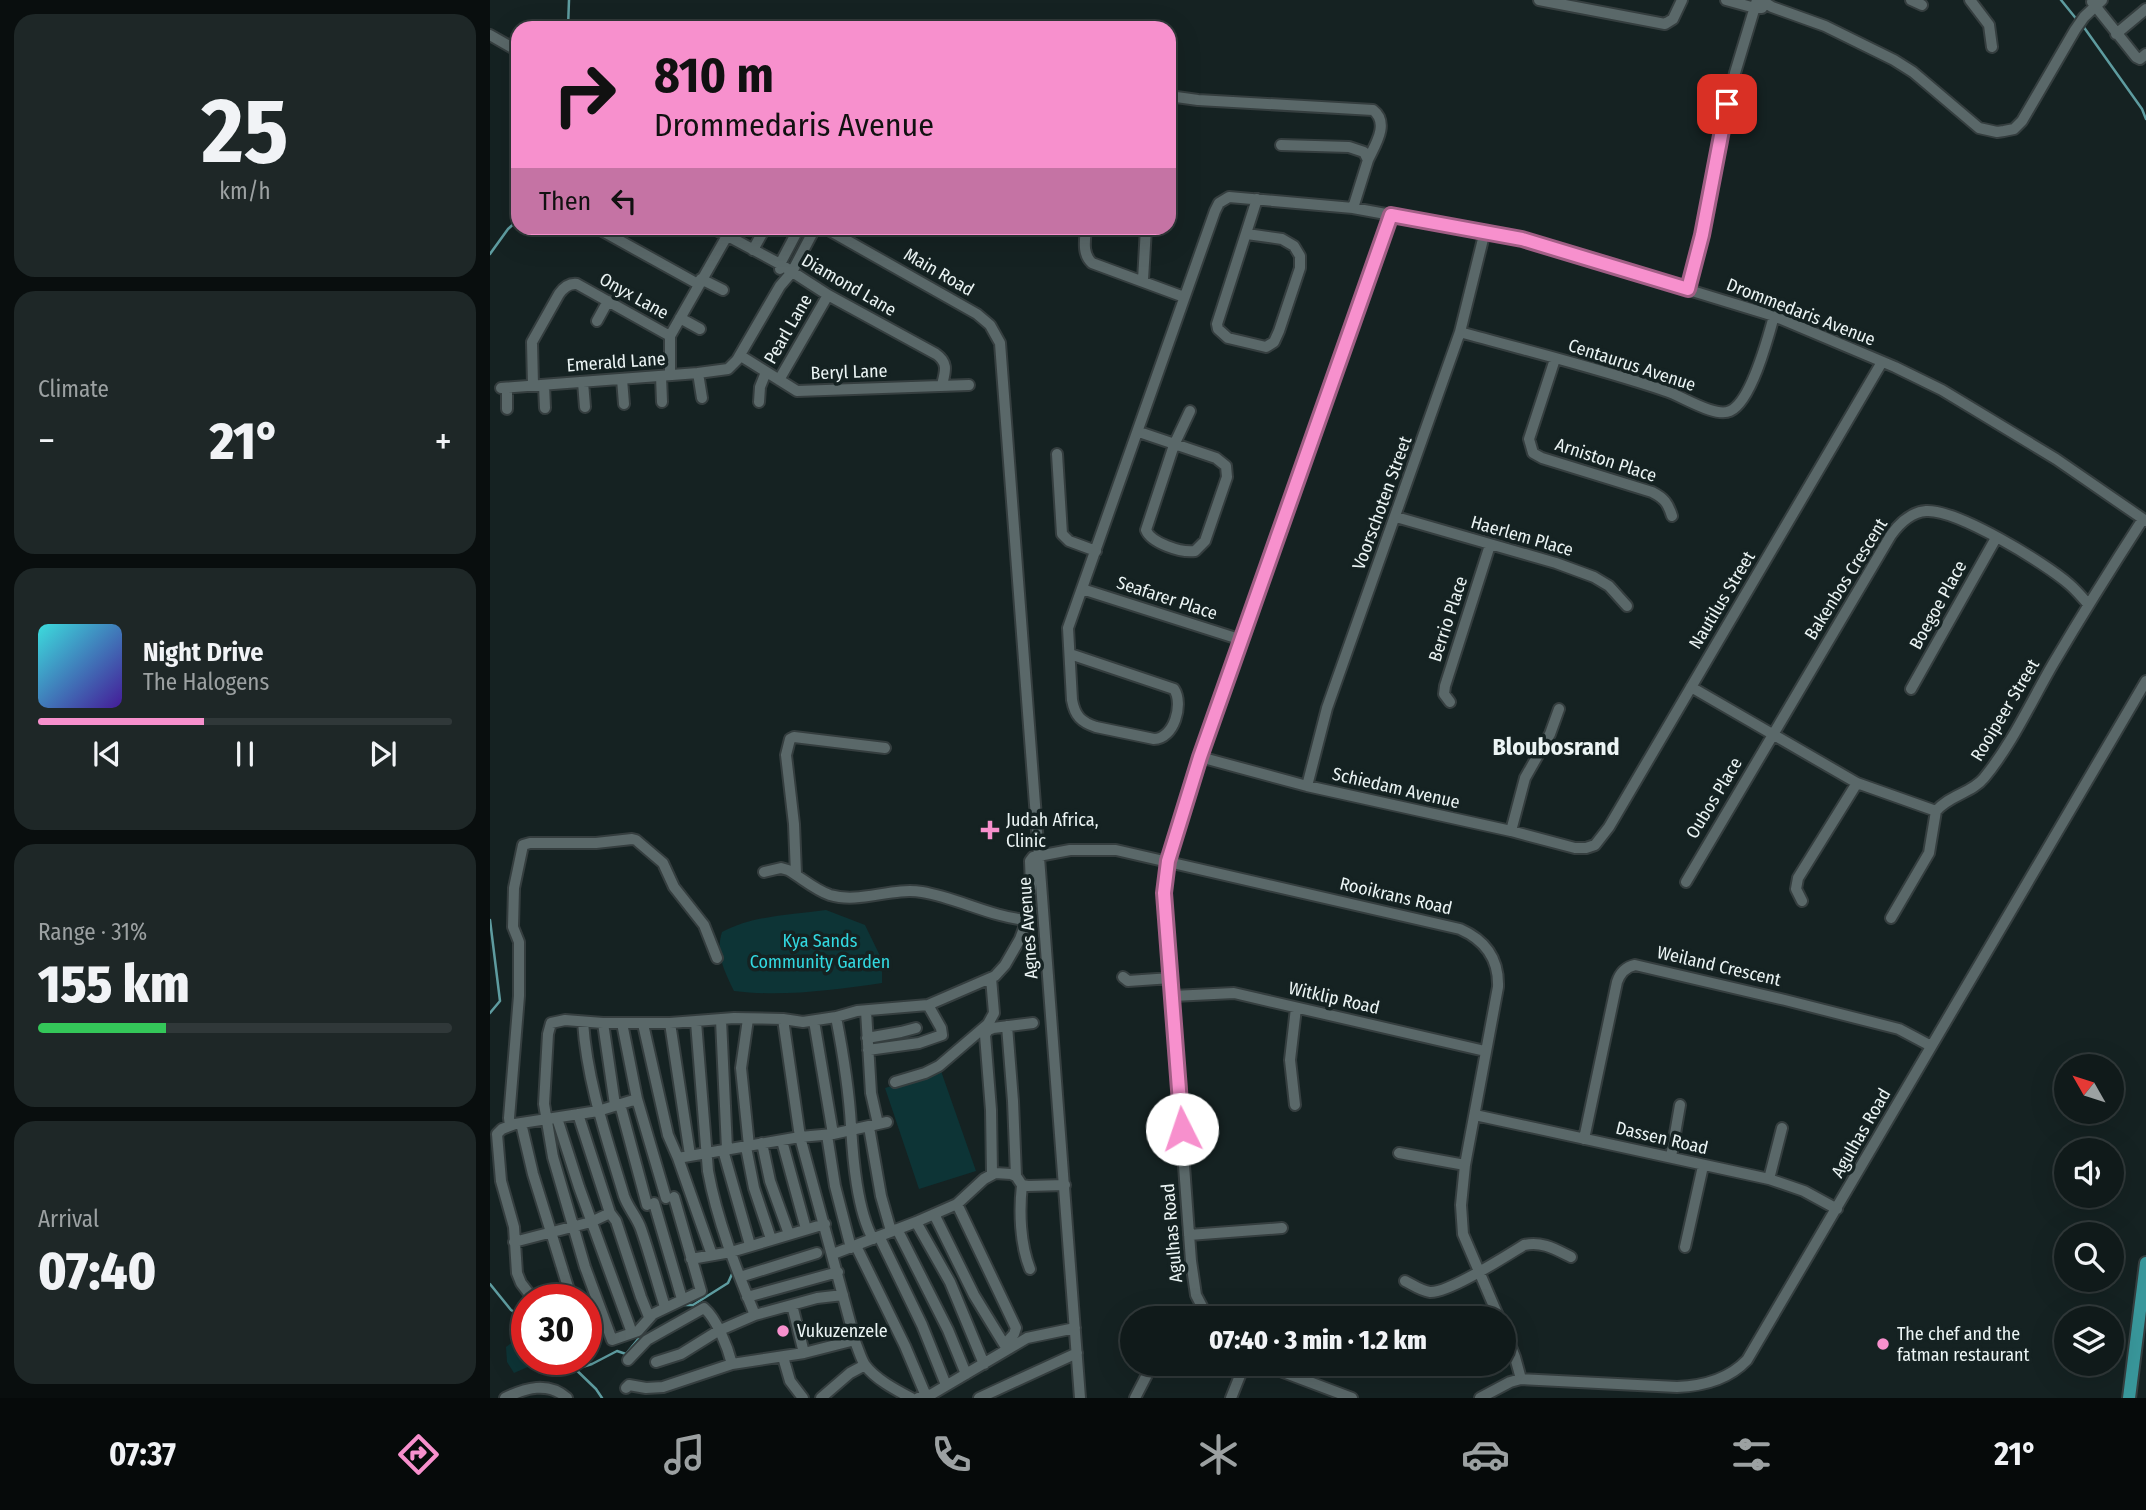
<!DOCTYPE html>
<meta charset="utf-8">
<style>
:root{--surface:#101a1a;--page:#1e2727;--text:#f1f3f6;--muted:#9ca1a2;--line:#303839;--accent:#f790cd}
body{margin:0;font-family:"Fira Sans Condensed",sans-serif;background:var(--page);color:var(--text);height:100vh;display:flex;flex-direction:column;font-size:26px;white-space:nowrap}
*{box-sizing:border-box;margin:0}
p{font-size:23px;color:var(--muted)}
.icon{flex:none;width:38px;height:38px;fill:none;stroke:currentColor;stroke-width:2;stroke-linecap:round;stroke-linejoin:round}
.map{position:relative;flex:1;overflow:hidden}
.side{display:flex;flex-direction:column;gap:14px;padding:14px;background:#090e0e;width:490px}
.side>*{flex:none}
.top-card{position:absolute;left:21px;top:21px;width:665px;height:214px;border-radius:21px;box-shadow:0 7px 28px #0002,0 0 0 2px var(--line);background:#f790cd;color:#111;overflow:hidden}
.needle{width:46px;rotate:309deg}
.fabs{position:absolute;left:1564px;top:1054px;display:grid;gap:14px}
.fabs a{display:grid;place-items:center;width:70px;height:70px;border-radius:50%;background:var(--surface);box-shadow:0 7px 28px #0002,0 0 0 2px var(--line);font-size:35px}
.speed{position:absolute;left:21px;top:1284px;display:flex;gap:14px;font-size:35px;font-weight:700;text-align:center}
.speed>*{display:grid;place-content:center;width:91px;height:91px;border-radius:50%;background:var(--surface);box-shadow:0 7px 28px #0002,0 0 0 2px var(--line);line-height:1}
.speed .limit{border:10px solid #d22;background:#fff;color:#111}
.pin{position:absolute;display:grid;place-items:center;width:60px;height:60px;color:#fff;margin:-30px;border-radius:14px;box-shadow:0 4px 10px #0006}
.me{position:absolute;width:77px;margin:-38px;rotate:356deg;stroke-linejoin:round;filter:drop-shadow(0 0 5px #0008)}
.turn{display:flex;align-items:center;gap:24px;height:147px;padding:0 28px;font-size:32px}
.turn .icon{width:91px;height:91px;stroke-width:2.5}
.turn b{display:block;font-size:49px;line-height:60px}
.then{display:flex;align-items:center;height:66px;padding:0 28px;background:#0003;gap:14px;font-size:26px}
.big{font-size:52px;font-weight:800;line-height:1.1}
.side .tile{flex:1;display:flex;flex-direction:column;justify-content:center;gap:10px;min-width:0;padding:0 24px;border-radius:21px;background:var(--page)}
.side .dial{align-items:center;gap:0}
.dial b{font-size:91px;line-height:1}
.song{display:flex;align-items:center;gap:21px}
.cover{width:84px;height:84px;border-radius:10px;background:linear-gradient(135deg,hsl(180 70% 55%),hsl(260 70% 35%))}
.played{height:7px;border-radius:4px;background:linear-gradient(90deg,var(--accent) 40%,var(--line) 40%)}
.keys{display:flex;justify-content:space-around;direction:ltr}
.heat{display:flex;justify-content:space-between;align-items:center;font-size:38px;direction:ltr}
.charge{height:10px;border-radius:5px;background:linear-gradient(90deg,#34c759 31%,var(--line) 0)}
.trip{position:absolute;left:630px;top:1306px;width:396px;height:70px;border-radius:35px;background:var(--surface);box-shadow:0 7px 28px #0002,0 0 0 2px var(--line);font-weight:800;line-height:70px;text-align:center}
.menu{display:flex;height:112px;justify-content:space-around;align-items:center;background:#060a0a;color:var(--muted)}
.menu .icon{width:49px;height:49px}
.menu .active{color:var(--accent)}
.menu b{font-size:32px;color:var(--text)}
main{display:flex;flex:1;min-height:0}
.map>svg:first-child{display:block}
.green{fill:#0d3436}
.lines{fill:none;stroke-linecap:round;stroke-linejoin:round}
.stream{stroke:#5e9ca0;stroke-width:2.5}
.minor-casing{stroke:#353e3f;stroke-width:14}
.major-casing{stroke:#353e3f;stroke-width:16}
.minor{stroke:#5a6869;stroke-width:10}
.major{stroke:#39979b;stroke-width:12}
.route-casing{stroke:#a15e85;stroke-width:18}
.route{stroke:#f790cd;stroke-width:12}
.poi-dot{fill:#f790cd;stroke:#152222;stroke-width:2.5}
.labels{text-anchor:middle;stroke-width:7;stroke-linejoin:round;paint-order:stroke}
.street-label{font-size:18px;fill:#ebf4f4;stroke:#152222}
.poi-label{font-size:18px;fill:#ebf4f4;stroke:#152222;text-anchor:start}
.park-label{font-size:18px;fill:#32d9e1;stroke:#152222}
.district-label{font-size:24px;font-weight:bold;fill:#ebf4f4;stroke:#152222}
</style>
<main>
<section class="side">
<div class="tile dial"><b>25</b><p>km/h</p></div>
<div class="tile"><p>Climate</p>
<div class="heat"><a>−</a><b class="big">21°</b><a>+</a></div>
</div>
<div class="tile">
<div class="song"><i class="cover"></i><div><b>Night Drive</b><p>The Halogens</p></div></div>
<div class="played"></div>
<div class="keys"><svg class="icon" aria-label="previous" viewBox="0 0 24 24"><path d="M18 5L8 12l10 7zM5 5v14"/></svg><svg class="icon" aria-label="pause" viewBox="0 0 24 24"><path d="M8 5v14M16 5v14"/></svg><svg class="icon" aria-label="next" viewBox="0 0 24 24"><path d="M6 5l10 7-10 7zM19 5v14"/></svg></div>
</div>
<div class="tile"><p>Range · 31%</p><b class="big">155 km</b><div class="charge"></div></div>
<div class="tile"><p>Arrival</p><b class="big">07:40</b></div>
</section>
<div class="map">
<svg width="1656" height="1398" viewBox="0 0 1656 1398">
<rect width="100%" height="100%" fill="#152222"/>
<!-- green -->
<path class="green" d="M336 910 375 925 392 960V983C344 990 293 997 244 991 235 972 225 954 232 932 264 915 301 915 336 910Z
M451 1071 486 1171 429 1189 395 1088Z
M25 1340H34L37 1342V1360H46L47 1363 24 1373 17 1362 16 1347Z"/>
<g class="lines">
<!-- stream -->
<path class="stream" d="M1571 0 1588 21
M1593 26 1652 109 1656 119
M78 28 79 0
M0 254 18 229 28 220
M0 920 10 1001 0 1013
M0 1284 21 1310 37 1320
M191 1305H203L238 1283 242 1274
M76 1360 106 1389 112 1398
M86 1369 102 1364 127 1351 136 1354 158 1327"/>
<!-- minor casing -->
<g class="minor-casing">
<path id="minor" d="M1049 0 1175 24 1183 19 1192 0
M1236 0 1265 8H1272
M1271 0 1282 7 1335 26 1404 60 1423 72 1489 128 1507 132 1514 131 1524 129 1532 121 1585 30 1594 17 1612 0
M1421 0 1432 5
M1480 0 1499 25 1502 47
M1602 2 1646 57 1650 59 1656 54
M1626 34 1656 9
M0 35 28 51
M679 96 708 100 883 110C900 123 885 145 878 160
M791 145 859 147 874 152 878 160 863 208
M107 228 208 284
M223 228 290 264 338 295 446 354C459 363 455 372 452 385
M335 228 487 314 500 325 510 343 590 1398
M596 228C595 240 592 254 602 263L694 297
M757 234 792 239 804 246 810 256V268L789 331 784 342 776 347 738 338 728 329 727 324 767 199
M263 250 275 228
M290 269V264L309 228
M211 279 233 290
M653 280 656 228
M1198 289 1212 235 1245 73 1267 0
M190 318 210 329
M107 321 118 301
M970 332C1038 351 1108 368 1176 391 1192 396 1225 418 1240 411 1261 402 1278 338 1284 316
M251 356 307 391 479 385
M1065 359 1039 439 1043 453 1052 458 1162 492C1174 498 1178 503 1182 516
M208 373 212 398
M180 375V336L237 236
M171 376 172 402
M132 379 134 404
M289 380 338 295
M93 382 95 407
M43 385 42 342 69 294C74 287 79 283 87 284L180 336
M54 385 55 408
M11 388 208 373 238 369 247 360 290 286 302 272 325 228
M269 402 270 387 276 372
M17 409V388
M649 432 726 458 736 466 737 477 715 541 705 551C691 553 661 543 656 530L684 445 700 411
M567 454 572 534 579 541 606 551
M906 517 1066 563 1104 577 1119 586 1137 606
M592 589 752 640
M580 654 684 689C694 704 684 739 664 739L606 727C591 722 585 716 582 700L578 628 725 211 729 203 739 197 863 208 1032 239 1284 316 1405 367 1452 390 1566 459 1656 521
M1201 687 1367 783 1446 811C1459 795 1482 793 1494 778 1522 744 1541 702 1563 664 1592 615 1622 567 1653 519
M1421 689 1506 538
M960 702 954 694 955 686 1000 545
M710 757 817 786 1021 831 1085 848H1096L1105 845 1119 827 1392 362
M817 786 837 708 970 332 995 231
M1021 831 1035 778 1060 734 1069 709
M274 872 291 868 298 870C312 878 325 890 340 895 370 904 401 887 432 892 468 898 501 917 537 920
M306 874 304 824 296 755 300 739 304 737 395 748
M1196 882 1401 535C1409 524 1421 512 1436 511 1467 509 1555 563 1579 584 1586 590 1592 597 1598 604
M1312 901 1306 889 1308 878 1367 783
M1401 918 1439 853 1446 811
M633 977 638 981 681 978
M683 996 744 993 995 1051
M376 1011 381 1093 388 1124
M346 1017C353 1053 359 1090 361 1126 363 1159 367 1210 383 1239
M258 1019 251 1068 259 1146
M293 1019 310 1137 366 1344C369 1351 371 1359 375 1365 385 1379 406 1390 421 1398
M231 1020 237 1149
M324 1021 343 1134
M93 1022C97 1082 117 1139 134 1196 138 1208 147 1217 151 1229 160 1255 167 1282 175 1307
M206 1022 218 1171C227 1220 246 1269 265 1315
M113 1023 125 1105
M132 1023 147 1099 176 1198
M180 1023 200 1155
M153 1024 178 1135 188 1158 222 1255
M517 1026 523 1101 526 1176
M377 1038 411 1032 426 1028
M378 1050 429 1043 452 1035 451 1028 438 1005
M405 1082 435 1073 449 1066 498 1024 504 1013 501 978
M130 1104 157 1205
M805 1105 800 1060 806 1008
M88 1114 120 1213 126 1221 151 1297 159 1317
M985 1115 1279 1179 1314 1191 1347 1209
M67 1118 89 1187 142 1333
M31 1123 43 1174 82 1300
M20 1126 19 1118 29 996V942L23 927 24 888 33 845 40 843H106L142 839 146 840 173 863 184 887 214 925 227 958
M379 1127 391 1196 401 1231
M337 1135 345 1186 361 1248
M1094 1139 1127 982C1130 973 1136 967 1145 965L1295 1000 1409 1029 1441 1046
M292 1141 316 1229
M272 1143 280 1181 299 1234
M256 1147 264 1188 281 1239
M233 1150 260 1245
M909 1153 975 1165
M1181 1157 1190 1105
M188 1158 310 1137 343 1134 397 1122
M502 1174 501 1110 495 1035 498 1030 503 1028 543 1023
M1279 1179 1292 1128
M532 1185C529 1211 530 1244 540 1269
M184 1197 211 1291 163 1314 148 1331 122 1340 95 1267 63 1157 54 1104 58 1034 61 1023 75 1020 113 1023H180L244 1018 293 1019 313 1022 346 1017 367 1011 438 1005 505 976 515 965 530 939 537 920 541 886 540 861 543 857 580 850H626L970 929C995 940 1009 959 1008 987L975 1165 971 1205 973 1234 1009 1318
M164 1203 192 1299
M467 1204 526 1328 524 1334 515 1344
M444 1214 484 1295 517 1349
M426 1222 460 1282 494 1364
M407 1229 458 1330 476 1374
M699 1235 792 1228
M389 1236 432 1325 456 1385
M24 1242 101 1222 120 1213
M366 1246 415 1346 436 1396
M1195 1247 1213 1166
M343 1254 426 1222 467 1204 494 1179 505 1173 521 1174 526 1176 532 1185 538 1186 575 1185
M201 1259 241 1252 335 1224
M250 1277 327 1253
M915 1281C923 1285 931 1291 940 1292 959 1293 1016 1256 1034 1245 1052 1241 1065 1249 1081 1257
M257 1297 348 1272
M44 1300 31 1283 27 1273 24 1227 11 1181 7 1134 12 1129 25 1124 108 1111 147 1099
M302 1305 314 1353
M718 1318 706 1295 701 1261 674 893 678 861 710 757 901 215
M1013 1327 1025 1357 1031 1379
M96 1346 98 1352
M293 1357 300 1381 313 1398
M138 1360 157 1340 214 1308C227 1319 238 1348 242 1364
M166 1362 191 1354 228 1331 265 1315 327 1298 353 1295
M769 1363 862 1398
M136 1388 139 1385 156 1388 173 1387 242 1364 314 1353 365 1340
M15 1398C35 1388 58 1381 77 1398
M331 1398 360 1373 375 1365
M428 1398 442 1394 537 1338 585 1328
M489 1398 587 1353
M645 1398 663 1363
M741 1398 755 1363
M990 1398 1020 1382 1031 1379 1187 1387C1214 1386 1239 1379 1257 1360L1656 681"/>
</g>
<!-- major casing -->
<g class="major-casing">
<path id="major" d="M1639 1398 1656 1263"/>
</g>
<!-- minor -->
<use href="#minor" class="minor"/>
<!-- major -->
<use href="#major" class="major"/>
</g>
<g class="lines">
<!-- route casing -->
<g class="route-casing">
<path id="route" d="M692 1129 674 893 678 861 710 757 901 215 1032 239 1198 289 1212 235 1237 104"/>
</g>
<!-- route -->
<use href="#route" class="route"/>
</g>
<!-- markers -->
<g class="poi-dot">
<path d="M496.5 819.5h7v7h7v7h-7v7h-7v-7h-7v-7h7z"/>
<circle cx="293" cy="1331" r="7"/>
<circle cx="1393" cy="1344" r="7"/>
</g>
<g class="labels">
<!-- street labels -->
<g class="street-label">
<text transform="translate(449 272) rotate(30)" y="6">Main Road</text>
<text transform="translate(359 285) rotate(30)" y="6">Diamond Lane</text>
<text transform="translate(144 296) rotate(29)" y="6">Onyx Lane</text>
<text transform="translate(1311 312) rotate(21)" y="6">Drommedaris Avenue</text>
<text transform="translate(298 329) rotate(-60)" y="6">Pearl Lane</text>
<text transform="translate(126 362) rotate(-4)" y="6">Emerald Lane</text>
<text transform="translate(1142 365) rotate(18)" y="6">Centaurus Avenue</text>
<text transform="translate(359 372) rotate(-2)" y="6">Beryl Lane</text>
<text transform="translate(1116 460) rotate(18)" y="6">Arniston Place</text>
<text transform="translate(892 503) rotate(-70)" y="6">Voorschoten Street</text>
<text transform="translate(1032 536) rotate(16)" y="6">Haerlem Place</text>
<text transform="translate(1356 579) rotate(-58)" y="6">Bakenbos Crescent</text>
<text transform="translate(677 598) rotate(18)" y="6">Seafarer Place</text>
<text transform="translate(1232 600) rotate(-59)" y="6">Nautilus Street</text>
<text transform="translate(1448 605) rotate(-61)" y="6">Boegoe Place</text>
<text transform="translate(958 619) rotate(-72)" y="6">Berrio Place</text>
<text transform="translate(1515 710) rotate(-59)" y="6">Rooipeer Street</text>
<text transform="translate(906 788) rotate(13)" y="6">Schiedam Avenue</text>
<text transform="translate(1224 798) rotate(-59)" y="6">Oubos Place</text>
<text transform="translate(906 896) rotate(13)" y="6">Rooikrans Road</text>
<text transform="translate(538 928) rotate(-94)" y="6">Agnes Avenue</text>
<text transform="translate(1229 966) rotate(13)" y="6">Weiland Crescent</text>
<text transform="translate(844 998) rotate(13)" y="6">Witklip Road</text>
<text transform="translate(1371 1133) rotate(-60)" y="6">Agulhas Road</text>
<text transform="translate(1172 1138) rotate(13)" y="6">Dassen Road</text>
<text transform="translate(682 1233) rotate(-95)" y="6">Agulhas Road</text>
</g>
<!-- poi labels -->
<g class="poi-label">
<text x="516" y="826">Judah Africa,<tspan x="516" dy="21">Clinic</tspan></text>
<text x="307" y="1337">Vukuzenzele</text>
<text x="1407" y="1340">The chef and the<tspan x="1407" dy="21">fatman restaurant</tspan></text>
</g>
<!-- park labels -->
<g class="park-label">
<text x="330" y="947">Kya Sands<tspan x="330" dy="21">Community Garden</tspan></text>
</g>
<!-- district labels -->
<g class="district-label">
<text x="1066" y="755">Bloubosrand</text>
</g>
</g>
</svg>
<div class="fabs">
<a><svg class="needle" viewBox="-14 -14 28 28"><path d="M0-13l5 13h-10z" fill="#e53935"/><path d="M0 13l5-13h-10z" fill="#9ca1a2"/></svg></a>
<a><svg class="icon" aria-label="sound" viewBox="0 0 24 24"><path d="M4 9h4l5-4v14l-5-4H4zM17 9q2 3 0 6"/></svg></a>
<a><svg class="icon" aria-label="search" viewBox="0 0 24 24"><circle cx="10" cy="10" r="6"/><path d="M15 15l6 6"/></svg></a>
<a><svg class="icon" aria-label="layers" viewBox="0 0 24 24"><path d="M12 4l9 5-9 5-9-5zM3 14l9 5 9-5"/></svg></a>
</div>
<div class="speed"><div class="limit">30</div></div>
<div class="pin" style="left:1237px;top:104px;background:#d93025"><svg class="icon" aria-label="arrive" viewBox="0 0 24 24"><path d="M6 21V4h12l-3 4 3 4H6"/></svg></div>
<svg class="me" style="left:692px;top:1129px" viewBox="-20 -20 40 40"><circle r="19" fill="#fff"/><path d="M0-13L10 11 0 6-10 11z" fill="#f790cd"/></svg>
<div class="trip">07:40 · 3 min · 1.2 km</div>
<div class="top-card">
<div class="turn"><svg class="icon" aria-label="right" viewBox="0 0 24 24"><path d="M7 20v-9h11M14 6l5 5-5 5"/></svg><div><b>810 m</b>Drommedaris Avenue</div></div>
<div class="then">Then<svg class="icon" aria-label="left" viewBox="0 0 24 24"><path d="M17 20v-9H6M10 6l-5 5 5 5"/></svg></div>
</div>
</div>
</main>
<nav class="menu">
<b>07:37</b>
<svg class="icon active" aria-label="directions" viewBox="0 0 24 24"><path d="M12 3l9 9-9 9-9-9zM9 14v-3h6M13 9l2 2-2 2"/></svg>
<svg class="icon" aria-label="music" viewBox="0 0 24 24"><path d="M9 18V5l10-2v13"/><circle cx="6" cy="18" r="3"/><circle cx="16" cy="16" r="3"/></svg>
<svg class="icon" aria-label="phone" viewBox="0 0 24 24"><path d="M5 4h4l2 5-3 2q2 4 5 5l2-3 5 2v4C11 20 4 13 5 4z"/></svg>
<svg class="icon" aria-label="climate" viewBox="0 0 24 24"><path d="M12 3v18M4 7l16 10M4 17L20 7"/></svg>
<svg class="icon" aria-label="car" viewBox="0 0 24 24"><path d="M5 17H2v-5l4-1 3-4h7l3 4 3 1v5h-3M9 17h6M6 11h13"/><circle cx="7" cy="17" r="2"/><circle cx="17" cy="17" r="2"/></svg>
<svg class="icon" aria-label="filters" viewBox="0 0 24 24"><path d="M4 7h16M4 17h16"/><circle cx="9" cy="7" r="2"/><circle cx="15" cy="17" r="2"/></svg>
<b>21°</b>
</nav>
